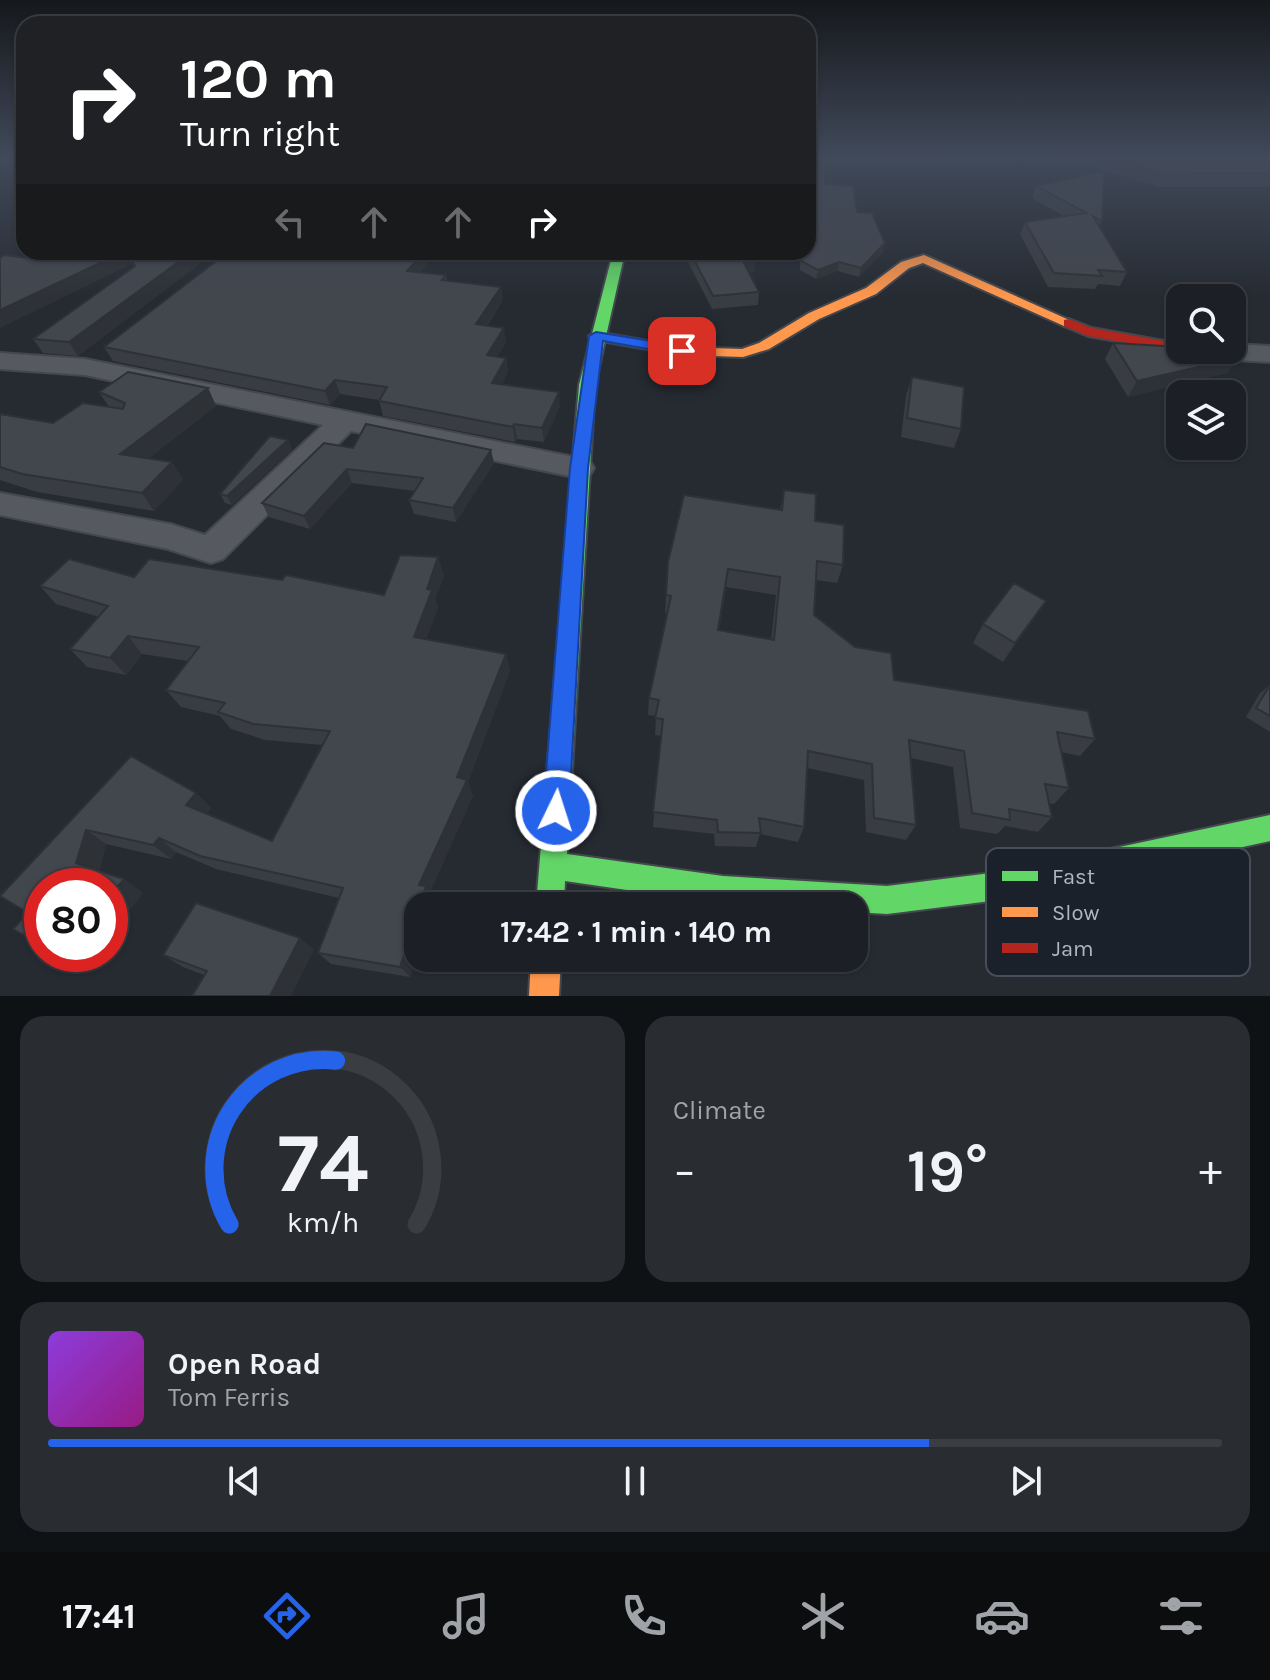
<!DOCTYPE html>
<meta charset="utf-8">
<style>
:root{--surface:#1c2026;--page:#292d32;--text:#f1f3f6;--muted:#a0a3a7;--line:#3a3e43;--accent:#2563eb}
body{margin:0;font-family:Karla,sans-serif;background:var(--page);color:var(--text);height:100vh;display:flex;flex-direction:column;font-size:30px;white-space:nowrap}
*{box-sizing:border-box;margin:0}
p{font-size:26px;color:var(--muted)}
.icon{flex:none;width:44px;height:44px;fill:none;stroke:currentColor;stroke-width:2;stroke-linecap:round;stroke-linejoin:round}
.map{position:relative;height:996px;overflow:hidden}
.drawer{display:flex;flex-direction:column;gap:20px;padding:20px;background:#0f1215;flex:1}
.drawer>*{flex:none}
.guide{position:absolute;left:16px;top:16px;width:800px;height:244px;border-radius:24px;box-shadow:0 2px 6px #0004,0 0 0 2px var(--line);background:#202124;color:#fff;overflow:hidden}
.buttons{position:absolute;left:1166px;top:284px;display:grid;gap:16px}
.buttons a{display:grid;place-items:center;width:80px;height:80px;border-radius:16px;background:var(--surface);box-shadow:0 2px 6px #0004,0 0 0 2px var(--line);font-size:40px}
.speed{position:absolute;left:24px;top:868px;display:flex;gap:16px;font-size:40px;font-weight:700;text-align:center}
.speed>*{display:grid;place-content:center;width:104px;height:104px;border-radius:50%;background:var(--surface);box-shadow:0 2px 6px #0004,0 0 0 2px var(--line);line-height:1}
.speed .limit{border:12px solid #d22;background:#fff;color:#111}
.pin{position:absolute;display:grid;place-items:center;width:68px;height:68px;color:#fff;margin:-34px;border-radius:16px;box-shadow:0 4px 12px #0006}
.me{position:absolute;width:88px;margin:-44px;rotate:4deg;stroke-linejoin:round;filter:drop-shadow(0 0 6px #0008)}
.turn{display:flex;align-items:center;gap:28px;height:168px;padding:0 32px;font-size:36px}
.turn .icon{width:104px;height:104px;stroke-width:2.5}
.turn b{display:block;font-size:56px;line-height:68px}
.lanes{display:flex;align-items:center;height:76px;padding:0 32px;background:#0003;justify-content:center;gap:40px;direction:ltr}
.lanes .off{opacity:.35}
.big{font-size:60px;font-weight:700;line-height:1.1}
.drawer .widget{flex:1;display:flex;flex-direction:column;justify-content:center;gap:12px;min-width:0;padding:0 28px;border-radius:24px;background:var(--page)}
.drawer .dial{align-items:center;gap:0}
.dial svg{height:208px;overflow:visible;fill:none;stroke:var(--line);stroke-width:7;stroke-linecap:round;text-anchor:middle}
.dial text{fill:var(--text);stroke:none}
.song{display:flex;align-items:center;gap:24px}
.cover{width:96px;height:96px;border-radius:12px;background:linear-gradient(135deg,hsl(270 70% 55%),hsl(310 70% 35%))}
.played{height:8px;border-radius:4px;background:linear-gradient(90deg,var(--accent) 75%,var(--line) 75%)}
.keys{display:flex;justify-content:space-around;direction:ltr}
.heat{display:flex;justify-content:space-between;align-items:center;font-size:44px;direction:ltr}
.drawer .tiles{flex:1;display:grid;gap:20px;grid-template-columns:1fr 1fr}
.widget:last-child{grid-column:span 2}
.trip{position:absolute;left:404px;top:892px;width:464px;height:80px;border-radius:24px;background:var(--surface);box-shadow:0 2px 6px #0004,0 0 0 2px var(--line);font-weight:700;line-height:80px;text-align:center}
.tab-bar{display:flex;height:128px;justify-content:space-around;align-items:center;background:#0b0d0f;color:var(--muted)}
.tab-bar .icon{width:56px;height:56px}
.tab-bar .on{color:var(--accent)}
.tab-bar b{font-size:36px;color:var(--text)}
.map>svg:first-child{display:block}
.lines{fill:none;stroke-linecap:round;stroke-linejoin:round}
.street-casing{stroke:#44474e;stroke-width:4}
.fast-casing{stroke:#44474e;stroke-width:4}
.slow-casing{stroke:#44474e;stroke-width:4}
.jam-casing{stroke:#44474e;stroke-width:4}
.street{fill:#56595f;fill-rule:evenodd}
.fast{fill:#63d668;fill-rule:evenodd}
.slow{fill:#ff974d;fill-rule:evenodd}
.jam{fill:#b3261e;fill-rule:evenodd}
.wall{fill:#393c42;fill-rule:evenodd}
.shaded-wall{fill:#2e3136}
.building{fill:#42464d;stroke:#2e3136;stroke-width:2;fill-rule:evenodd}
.route{fill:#2563eb;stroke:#184099;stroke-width:2}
.key{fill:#1b212b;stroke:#484e59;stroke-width:2}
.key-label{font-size:22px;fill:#b0b7c3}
</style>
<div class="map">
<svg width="1270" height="996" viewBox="0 0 1270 996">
<rect width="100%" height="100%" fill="#262b32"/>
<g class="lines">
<!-- street casing -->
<g class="street-casing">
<path id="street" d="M1232 344 1270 346V362L1200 358 1187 350H1232Z
M0 353 85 359 579 458 590 461 594 468 590 475 579 478 351 431 223 559 211 563 168 549 0 515V493L170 524 205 535 323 425 85 375 0 369Z"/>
</g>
<!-- fast casing -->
<g class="fast-casing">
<path id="fast" d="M613 252H625L595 385 567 854 723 876 887 886 1007 871 1270 815V841L1007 899 887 914 854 912V906L723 904 565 881 564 906H536L579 385Z"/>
</g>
<!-- slow casing -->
<g class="slow-casing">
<path id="slow" d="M924 255 1076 323 1074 326H1064L923 263 909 268 876 294 819 319 769 349 743 357 682 355 596 340 589 336 596 332 682 347 742 349 759 343 809 313 866 288 901 262Z
M531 958H561L559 996H529Z"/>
</g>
<!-- jam casing -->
<g class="jam-casing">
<path id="jam" d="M1069 319 1092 328 1180 344V350H1186L1180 352 1088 336 1064 326V320Z"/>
</g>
<!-- street -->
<use href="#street" class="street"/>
<!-- fast -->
<use href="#fast" class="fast"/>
<!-- slow -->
<use href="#slow" class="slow"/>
<!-- jam -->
<use href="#jam" class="jam"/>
</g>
<!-- wall -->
<path class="wall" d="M884 157H930L928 166 885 164Z
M1069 157H1270V187H1159L1069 160Z
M825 184 857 212 885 243 883 252 859 277 838 271 816 279 800 270V252H808Z
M1036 186 1102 221 1099 227 1127 272 1120 286 1098 284 1095 289 1048 287 1020 234 1025 222 1064 216 1032 198Z
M215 252 78 356 43 353 33 339 134 267 132 264 45 260Z
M438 252 420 272 446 275 447 281 501 287 503 300 487 326 506 342 497 357 506 358 508 372 502 384 560 406 544 442 517 439 515 442 383 416 379 400 340 394 330 405 113 361 104 347Z
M688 252H750L756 260 754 272 749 273 759 292 758 305 712 309 687 260Z
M1113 343 1238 358 1227 373 1128 397 1105 359Z
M912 377 961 429 954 448 901 437 906 396Z
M208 388 216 406 149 458 172 462 183 480 154 511 37 492 0 480V413L53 423 109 407 99 392Z
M288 440 292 450 232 505 225 503 220 494Z
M353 448 494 463 456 522 414 514 409 500 415 491 352 483 310 529 269 517 262 503Z
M784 490 815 521 843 565 837 583 816 580 814 615 894 680 1095 739 1080 756 1061 752 1069 788 1054 804 1049 803 1052 817 1038 832 1005 826 997 834 960 828 953 767 911 758 916 825 906 840 866 832 864 780 807 768 804 827 798 842 760 834 756 847 715 846 714 834 653 827 661 736 655 735 656 716 648 715 649 698 667 613H665L668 562 780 510ZM726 587 776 595 771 640 719 630Z
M400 555 438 557 444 576 435 599 438 608 426 639 506 654 510 671 468 782 473 796 430 892 434 899 432 906H418V950L410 977 331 964 318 953 339 898 216 869 176 852 171 859 106 844 99 871 124 879 143 893 110 934V886H42V945L13 929 28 913 0 896 131 756 196 793 211 808 206 814 272 841 322 745 265 740 231 729 220 716 181 707 166 690 188 661 142 654 126 675 87 667 70 649 99 617 56 604 40 586 69 559 134 577 149 559 282 580 286 575 384 595Z
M1033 620 1003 662 973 643 983 624Z
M1270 685V732L1246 717 1260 693Z
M300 938 314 950 204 975 183 967 163 955Z"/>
<!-- shaded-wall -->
<path class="shaded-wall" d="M885 243 883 252 859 277 861 268Z
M123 252H126L132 264 0 328V310Z
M192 252H215L78 356 69 342Z
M424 252H438L410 284 407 271Z
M756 260 754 272 741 274 743 261Z
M839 262 838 271 816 279 818 270Z
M501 287 503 300 478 338 476 324Z
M504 328 506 342 490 370 487 355Z
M506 358 508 372 495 398 492 383Z
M1238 358 1227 373 1128 397 1137 381Z
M335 380 340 394 330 405 325 391Z
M208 388 216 406 131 472 120 454Z
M559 392 560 406 544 442 542 428Z
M514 424 517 439 515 442 513 427Z
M288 440 292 450 232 505 227 496Z
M491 450 494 463 456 522 453 508Z
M172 462 183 480 154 511 142 493Z
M347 469 352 483 310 529 304 516Z
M438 557 444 576 435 599 438 608 421 654 414 637 427 589Z
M1046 601 1033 620 1003 662 1015 643Z
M128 636 142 654 126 675 110 658Z
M506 654 510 671 468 782 473 796 430 892 434 899 432 906H420L419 885 457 777Z
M196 793 211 808 201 820 186 805Z
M86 830 106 844 97 877 76 863Z
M159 838 176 852 171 859 153 845Z
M124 879 143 893 110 934V896Z
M418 911V950L410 977 400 967Z
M300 938 314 950 291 996H270Z"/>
<!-- building -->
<path class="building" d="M808 157H825V184L853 186 857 212 872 213 885 243 861 268 839 262 818 270 801 261V252H808Z
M1110 157H1270V173L1166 174Z
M1104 171 1102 221 1093 216 1127 272 1098 270 1102 276 1054 273 1025 222 1086 213 1036 186Z
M58 252H123L0 310V258L4 255 45 260Z
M126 252H192L69 342 33 339 135 266Z
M228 252H424L407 271 446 275 442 280 501 287 476 324 504 328 487 355 506 358 492 383 559 392 542 428 514 424 513 427 379 401 387 387 335 380 325 391 104 347Z
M690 252H750L756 260 743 261 759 292 713 296Z
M1113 343 1180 347V350H1237L1238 358 1137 381Z
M128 372 208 388 120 454 172 462 142 493 22 474 0 467V414L53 423 83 403 123 409 125 403 99 392Z
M912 377 964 387 961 429 907 418Z
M366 424 491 450 453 508 409 500 423 478 347 469 304 516 262 503 324 443 353 448Z
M270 436 288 440 227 496 220 494Z
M784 490 816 494 815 521 844 525 843 565 817 561 814 615 855 647 891 653 894 680 1088 711 1095 739 1057 732 1069 788 1045 784 1052 817 1009 809 1010 820 972 813 964 751 909 740 916 825 874 818 872 764 808 751 804 827 759 818 761 833 718 832 717 820 653 812 663 719 655 718 659 700 649 698 671 596 666 595 668 562 684 495 782 510ZM728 569 780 577 774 640 718 630Z
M400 555 438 557 427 589 432 590 414 637 506 654 457 777 467 780 419 885 426 886 420 906H418V911L400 967 318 953 343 888 200 856 159 838 153 845 86 830 76 863 124 879 110 896V886H42V938L38 943 13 929 28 913 0 896 131 756 196 793 186 805 272 841 330 731 253 724 218 712 225 703 166 690 199 647 128 636 110 658 70 649 108 606 40 586 69 559 134 577 149 559 282 580 286 575 384 595Z
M1014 583 1046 601 1015 643 983 624Z
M1270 685V716L1256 708Z
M196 903 300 938 270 996H192L207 971 163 955Z"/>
<!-- sky -->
<linearGradient id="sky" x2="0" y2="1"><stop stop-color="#15181c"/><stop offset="0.53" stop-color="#414a5a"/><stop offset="1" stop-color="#414a5a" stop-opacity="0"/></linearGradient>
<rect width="1270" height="297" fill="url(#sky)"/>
<!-- route -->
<path class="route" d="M596 332 682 346 689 351 682 355 603 341 588 468 569 811 565 821 556 824 547 821 543 811 570 468 589 336Z"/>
<!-- legend -->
<rect x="986" y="848" width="264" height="128" rx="12" class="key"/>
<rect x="1002" y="871" width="36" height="10" fill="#63d668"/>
<rect x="1002" y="907" width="36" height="10" fill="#ff974d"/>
<rect x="1002" y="943" width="36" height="10" fill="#b3261e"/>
<g class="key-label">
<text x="1052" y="884">Fast</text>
<text x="1052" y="920">Slow</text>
<text x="1052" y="956">Jam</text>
</g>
</svg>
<div class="buttons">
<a><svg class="icon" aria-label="search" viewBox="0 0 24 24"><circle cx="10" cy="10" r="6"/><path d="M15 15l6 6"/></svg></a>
<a><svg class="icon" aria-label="layers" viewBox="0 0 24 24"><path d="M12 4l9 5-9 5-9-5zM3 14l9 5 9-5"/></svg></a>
</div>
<div class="speed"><div class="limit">80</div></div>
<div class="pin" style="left:682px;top:351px;background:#d93025"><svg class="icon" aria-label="arrive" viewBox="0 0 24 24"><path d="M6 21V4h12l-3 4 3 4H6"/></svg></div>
<svg class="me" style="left:556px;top:811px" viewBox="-20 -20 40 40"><circle r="17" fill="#2563eb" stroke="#fff" stroke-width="3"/><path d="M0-11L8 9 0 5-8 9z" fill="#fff"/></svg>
<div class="trip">17:42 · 1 min · 140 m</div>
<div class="guide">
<div class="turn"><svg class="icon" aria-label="right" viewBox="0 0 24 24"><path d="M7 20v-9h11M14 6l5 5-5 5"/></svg><div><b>120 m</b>Turn right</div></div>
<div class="lanes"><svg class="icon off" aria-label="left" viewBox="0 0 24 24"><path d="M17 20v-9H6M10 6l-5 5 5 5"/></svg><svg class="icon off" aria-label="ahead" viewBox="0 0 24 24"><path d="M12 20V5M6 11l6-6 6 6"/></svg><svg class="icon off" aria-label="ahead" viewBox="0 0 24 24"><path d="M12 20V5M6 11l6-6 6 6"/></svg><svg class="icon" aria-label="right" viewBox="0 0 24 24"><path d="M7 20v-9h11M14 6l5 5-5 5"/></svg></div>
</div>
</div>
<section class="drawer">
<div class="tiles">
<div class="widget dial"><svg viewBox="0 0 100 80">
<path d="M14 69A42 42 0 1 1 86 69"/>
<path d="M14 69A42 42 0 0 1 55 6" stroke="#2563eb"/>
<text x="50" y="56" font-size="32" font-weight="700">74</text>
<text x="50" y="72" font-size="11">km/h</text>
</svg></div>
<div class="widget"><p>Climate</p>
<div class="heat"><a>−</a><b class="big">19°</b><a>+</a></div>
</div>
<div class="widget">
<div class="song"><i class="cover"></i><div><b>Open Road</b><p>Tom Ferris</p></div></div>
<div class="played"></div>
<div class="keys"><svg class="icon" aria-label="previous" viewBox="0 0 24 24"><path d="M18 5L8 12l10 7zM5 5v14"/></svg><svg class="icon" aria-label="pause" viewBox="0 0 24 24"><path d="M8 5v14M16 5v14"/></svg><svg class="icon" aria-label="next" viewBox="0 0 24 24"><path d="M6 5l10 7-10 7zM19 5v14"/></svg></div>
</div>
</div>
</section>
<nav class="tab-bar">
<b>17:41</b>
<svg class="icon on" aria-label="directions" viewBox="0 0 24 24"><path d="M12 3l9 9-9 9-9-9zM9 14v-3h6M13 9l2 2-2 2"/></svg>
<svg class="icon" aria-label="music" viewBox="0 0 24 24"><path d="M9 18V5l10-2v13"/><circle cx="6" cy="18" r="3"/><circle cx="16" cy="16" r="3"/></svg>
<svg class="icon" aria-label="phone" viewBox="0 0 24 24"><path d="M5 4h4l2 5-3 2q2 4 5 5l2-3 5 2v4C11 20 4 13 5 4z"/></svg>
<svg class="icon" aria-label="climate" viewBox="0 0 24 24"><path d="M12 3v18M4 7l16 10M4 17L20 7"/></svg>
<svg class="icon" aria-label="car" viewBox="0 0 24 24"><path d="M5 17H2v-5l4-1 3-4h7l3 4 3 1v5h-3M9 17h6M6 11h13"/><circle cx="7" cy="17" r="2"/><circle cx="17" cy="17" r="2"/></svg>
<svg class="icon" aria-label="filters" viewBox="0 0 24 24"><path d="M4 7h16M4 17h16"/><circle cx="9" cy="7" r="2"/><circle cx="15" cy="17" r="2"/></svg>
</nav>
